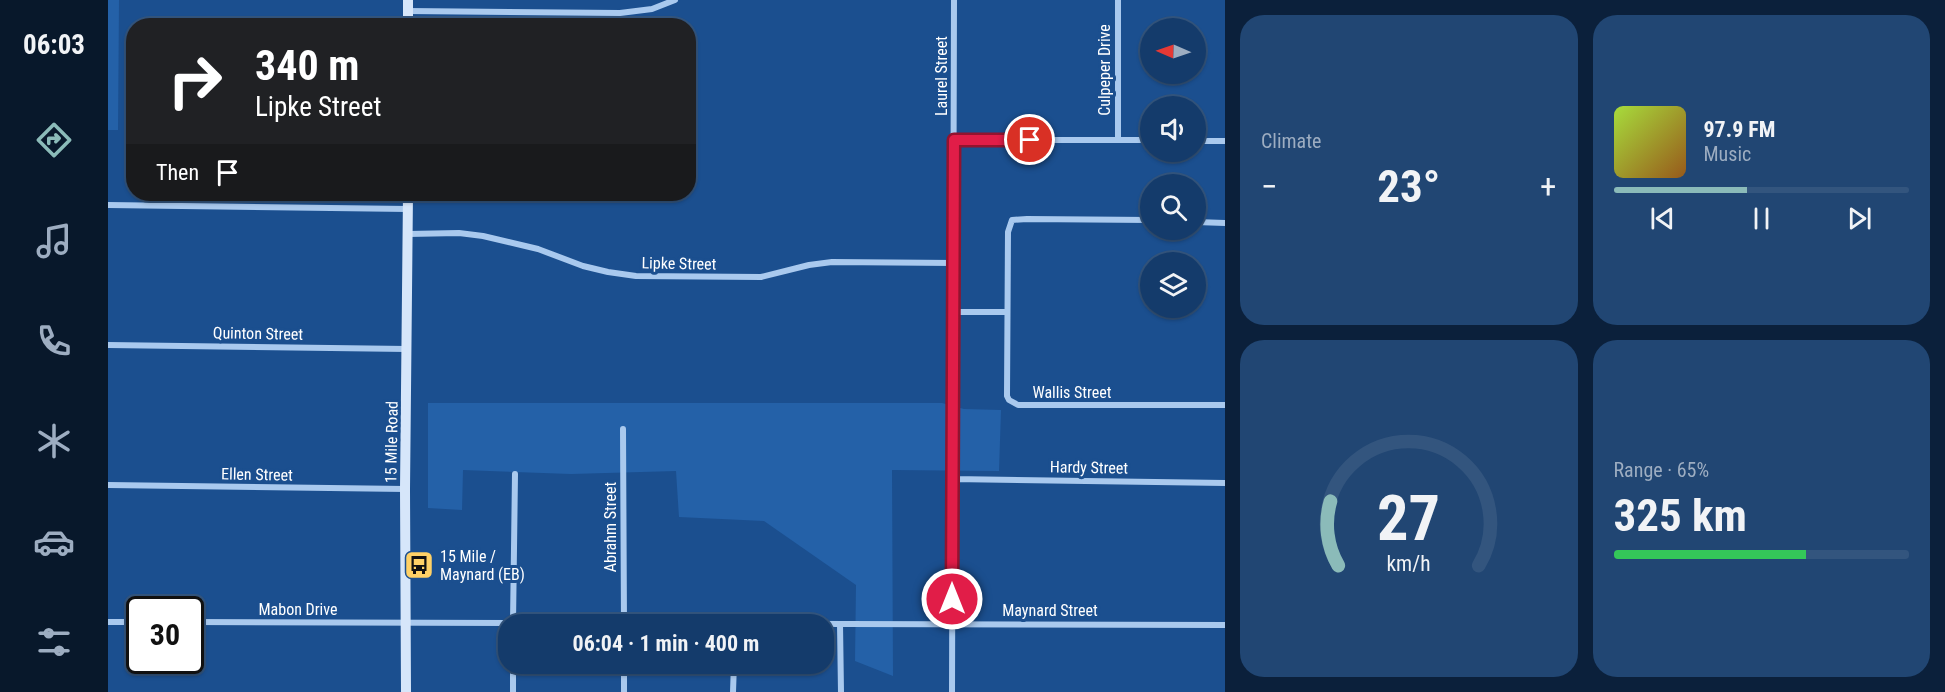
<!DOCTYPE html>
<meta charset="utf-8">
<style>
:root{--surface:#143b6b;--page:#214673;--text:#f1f3f6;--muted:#9dadc1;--line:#33557e;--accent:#8bbbb9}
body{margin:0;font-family:"Roboto Condensed",sans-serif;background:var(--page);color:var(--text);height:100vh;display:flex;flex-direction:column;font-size:22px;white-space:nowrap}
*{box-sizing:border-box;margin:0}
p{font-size:20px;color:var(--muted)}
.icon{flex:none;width:33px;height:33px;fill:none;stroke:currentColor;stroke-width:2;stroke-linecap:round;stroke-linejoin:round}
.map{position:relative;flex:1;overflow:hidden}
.details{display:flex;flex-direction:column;gap:15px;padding:15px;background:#0b203b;width:720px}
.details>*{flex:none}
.guide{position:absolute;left:18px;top:18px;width:570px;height:183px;border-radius:24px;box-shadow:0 2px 4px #0004,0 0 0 2px var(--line);background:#202124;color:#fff;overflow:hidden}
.needle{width:39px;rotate:272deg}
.fabs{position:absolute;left:1032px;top:18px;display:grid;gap:12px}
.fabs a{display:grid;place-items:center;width:66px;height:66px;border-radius:50%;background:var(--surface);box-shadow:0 2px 4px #0004,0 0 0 2px var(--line);font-size:30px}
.speed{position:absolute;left:18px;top:596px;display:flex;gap:12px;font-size:30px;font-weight:700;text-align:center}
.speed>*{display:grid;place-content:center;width:78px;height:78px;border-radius:50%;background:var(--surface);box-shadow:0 2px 4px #0004,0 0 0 2px var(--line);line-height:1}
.speed .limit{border:3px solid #111;border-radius:9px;background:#fff;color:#111}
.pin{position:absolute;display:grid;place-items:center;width:51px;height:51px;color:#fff;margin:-26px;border:3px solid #fff;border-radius:50%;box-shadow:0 2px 6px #0007}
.me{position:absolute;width:66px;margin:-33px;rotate:0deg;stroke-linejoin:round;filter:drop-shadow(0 0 4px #0008)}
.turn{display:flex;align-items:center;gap:21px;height:126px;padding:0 30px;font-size:27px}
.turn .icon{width:78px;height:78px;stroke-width:2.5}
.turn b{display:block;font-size:42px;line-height:51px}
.then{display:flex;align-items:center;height:57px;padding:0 30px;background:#0003;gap:12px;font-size:22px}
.big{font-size:45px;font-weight:700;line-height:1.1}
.details .widget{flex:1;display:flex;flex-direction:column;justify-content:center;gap:9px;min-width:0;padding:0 21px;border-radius:24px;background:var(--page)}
.details .dial{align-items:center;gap:0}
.dial svg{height:156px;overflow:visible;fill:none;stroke:var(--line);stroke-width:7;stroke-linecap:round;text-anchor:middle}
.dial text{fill:var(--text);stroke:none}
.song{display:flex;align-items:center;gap:18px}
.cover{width:72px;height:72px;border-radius:9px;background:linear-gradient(135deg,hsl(80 70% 55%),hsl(30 70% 35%))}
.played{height:6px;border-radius:3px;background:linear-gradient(90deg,var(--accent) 45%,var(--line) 45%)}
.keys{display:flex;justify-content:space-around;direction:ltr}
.heat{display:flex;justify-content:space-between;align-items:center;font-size:33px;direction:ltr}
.charge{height:9px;border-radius:4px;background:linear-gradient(90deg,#34c759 65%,var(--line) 0)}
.details .tiles{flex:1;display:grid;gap:15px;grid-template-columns:repeat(2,1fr)}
.trip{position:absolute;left:390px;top:614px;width:336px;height:60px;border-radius:24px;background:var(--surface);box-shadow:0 2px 4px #0004,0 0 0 2px var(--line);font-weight:700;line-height:60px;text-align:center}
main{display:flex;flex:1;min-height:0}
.menu{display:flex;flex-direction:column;width:108px;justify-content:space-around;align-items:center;background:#08182b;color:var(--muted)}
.menu .icon{width:42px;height:42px}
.menu .on{color:var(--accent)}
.menu b{font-size:27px;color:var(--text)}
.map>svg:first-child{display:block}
.green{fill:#2461a8}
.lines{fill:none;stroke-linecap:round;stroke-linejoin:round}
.street{stroke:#a9c9ee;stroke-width:6}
.secondary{stroke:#d6e6fa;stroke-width:10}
.route-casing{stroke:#92132f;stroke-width:15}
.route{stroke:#e11d48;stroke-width:10}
.labels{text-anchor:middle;stroke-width:6;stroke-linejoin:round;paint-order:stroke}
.street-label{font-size:16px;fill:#fff;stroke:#1b4f8f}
.poi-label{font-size:16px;fill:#fff;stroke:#1b4f8f;text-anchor:start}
</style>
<main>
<nav class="menu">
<b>06:03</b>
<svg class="icon on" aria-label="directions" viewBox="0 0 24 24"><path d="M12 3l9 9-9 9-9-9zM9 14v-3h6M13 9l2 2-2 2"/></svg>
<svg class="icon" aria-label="music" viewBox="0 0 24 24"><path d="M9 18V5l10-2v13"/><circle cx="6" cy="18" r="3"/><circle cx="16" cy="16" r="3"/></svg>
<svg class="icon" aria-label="phone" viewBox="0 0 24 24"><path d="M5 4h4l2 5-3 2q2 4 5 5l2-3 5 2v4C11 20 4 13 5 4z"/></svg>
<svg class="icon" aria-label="climate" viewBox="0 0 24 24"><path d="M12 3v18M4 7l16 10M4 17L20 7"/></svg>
<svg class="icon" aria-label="car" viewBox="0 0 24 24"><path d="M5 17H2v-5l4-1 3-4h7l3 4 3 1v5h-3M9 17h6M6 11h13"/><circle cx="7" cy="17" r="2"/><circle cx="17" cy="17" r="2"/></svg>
<svg class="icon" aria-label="filters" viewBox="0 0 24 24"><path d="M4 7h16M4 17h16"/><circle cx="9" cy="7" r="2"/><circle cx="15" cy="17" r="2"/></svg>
</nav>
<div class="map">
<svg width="1117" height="692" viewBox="0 0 1117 692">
<rect width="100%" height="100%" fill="#1b4f8f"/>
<!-- green -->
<path class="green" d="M0 0H11L10 130H0Z
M320 403H834L856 409 893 410 891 471 784 470 785 676 747 661 748 585 656 521 571 517 568 471 463 474 355 470 354 510 320 508Z"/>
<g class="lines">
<!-- street -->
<path class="street" d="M1010 0V140
M300 11 512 13 544 9 567 0
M846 140H1042
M1088 141H1117
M0 205 300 209
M1042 220 919 219 904 220 900 232 899 396 901 400 910 405H1117
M1088 222 1117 223
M300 234 351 233 375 236 430 249 475 266 500 272 528 276 653 277 701 265 724 262 846 263
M845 312H898
M0 345 299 349
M515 429 516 624
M845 479 1117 483
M0 485 297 489
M0 622H32
M82 622 1117 625
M405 623 407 474
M732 624 733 692
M516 663V692
M405 692V663
M625 692 626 663
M844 692 846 0"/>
<!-- secondary -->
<path class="secondary" d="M300 26V0
M298 692 297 489 300 194"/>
</g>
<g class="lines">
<!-- route casing -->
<g class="route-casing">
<path id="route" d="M844 599 846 140H922"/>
</g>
<!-- route -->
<use href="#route" class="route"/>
</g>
<!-- icons -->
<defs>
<g id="bus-square" transform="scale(1.5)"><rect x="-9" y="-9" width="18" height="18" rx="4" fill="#ffd166" stroke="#1b4f8f"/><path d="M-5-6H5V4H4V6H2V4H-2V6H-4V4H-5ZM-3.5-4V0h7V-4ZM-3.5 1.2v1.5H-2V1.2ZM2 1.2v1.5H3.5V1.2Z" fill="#111"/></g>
</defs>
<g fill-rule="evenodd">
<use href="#bus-square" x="311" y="565"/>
</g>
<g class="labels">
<!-- street labels -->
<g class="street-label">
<text transform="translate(996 70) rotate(-90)" y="6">Culpeper Drive</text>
<text transform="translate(833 76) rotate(-90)" y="6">Laurel Street</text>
<text transform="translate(571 263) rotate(1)" y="6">Lipke Street</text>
<text transform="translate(150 333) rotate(1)" y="6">Quinton Street</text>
<text x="964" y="398">Wallis Street</text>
<text transform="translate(283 442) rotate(-89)" y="6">15 Mile Road</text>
<text transform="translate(981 467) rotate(1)" y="6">Hardy Street</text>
<text transform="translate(149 474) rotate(1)" y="6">Ellen Street</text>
<text transform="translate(502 527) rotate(-90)" y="6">Abrahm Street</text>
<text x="190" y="615">Mabon Drive</text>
<text x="942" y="616">Maynard Street</text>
</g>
<!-- poi labels -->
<g class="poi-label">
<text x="332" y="562">15 Mile /<tspan x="332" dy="18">Maynard (EB)</tspan></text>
</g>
</g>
</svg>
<div class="fabs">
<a><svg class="needle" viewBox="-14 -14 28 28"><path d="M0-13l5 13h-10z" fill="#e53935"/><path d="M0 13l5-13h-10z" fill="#9dadc1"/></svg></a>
<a><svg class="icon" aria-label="sound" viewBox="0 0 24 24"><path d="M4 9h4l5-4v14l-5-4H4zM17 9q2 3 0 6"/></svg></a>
<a><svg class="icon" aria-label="search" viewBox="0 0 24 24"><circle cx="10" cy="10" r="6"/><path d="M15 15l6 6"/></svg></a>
<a><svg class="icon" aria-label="layers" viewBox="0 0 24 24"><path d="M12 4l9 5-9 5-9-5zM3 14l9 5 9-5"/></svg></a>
</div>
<div class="speed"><div class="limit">30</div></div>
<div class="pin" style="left:922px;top:140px;background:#d93025"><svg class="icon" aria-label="arrive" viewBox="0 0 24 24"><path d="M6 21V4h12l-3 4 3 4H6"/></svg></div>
<svg class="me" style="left:844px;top:599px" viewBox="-20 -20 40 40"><circle r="17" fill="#e11d48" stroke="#fff" stroke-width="3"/><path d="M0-11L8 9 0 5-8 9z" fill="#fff"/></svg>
<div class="trip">06:04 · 1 min · 400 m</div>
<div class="guide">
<div class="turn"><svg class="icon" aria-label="right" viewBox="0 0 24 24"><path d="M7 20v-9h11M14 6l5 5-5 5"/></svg><div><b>340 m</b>Lipke Street</div></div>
<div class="then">Then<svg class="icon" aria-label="arrive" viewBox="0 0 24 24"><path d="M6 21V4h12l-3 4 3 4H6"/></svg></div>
</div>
</div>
<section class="details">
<div class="tiles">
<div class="widget"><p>Climate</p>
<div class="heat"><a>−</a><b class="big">23°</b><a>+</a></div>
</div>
<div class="widget">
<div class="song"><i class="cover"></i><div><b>97.9 FM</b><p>Music</p></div></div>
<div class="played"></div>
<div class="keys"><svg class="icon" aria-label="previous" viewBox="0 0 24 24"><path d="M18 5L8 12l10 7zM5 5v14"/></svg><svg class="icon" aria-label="pause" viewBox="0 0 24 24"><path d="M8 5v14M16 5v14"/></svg><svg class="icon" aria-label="next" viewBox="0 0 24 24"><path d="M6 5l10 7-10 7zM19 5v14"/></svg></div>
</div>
<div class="widget dial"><svg viewBox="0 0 100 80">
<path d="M14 69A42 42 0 1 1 86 69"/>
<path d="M14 69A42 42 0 0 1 10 36" stroke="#8bbbb9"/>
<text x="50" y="56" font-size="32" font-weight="700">27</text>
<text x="50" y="72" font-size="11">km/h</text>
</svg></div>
<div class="widget"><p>Range · 65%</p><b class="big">325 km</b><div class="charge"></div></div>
</div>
</section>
</main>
